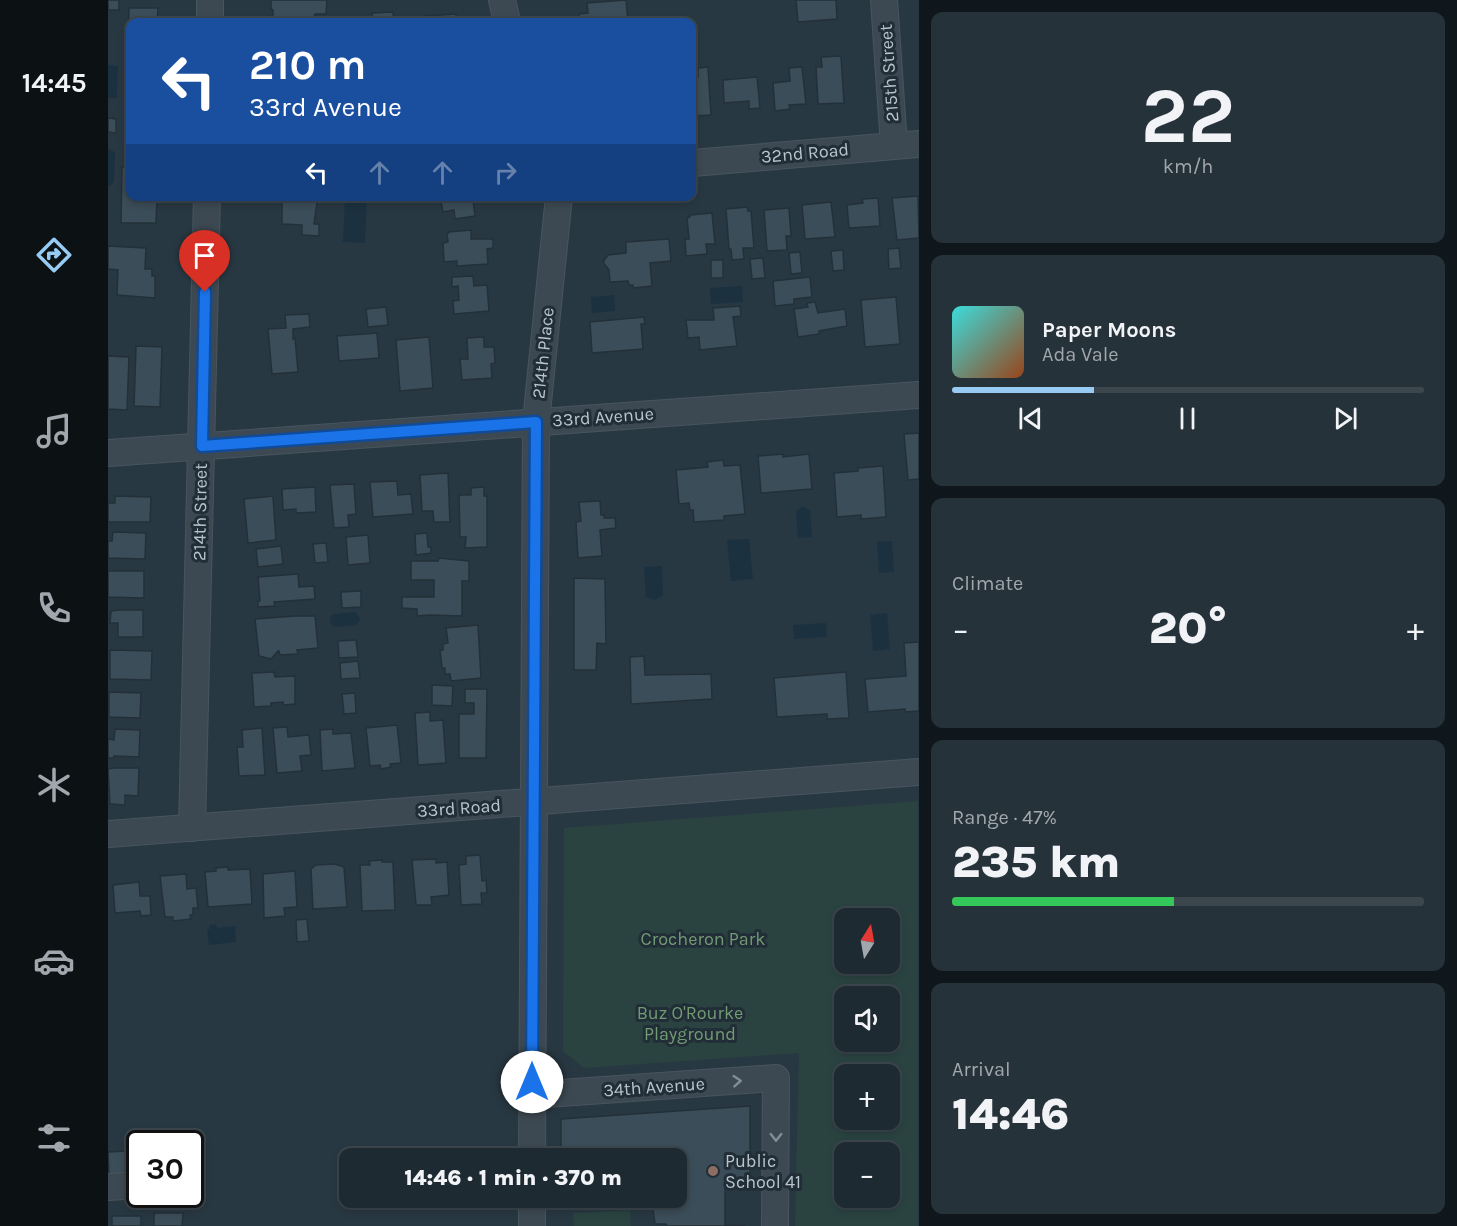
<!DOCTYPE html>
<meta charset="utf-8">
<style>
:root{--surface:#1e2a32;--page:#26323a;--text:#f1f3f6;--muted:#a1a7ac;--line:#3c464d;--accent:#97cbf4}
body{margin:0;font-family:Karla,sans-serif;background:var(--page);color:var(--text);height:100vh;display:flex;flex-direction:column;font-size:22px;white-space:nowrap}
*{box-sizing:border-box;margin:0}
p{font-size:20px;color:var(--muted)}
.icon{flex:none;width:33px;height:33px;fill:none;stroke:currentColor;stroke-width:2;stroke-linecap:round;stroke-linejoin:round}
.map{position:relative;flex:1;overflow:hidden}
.side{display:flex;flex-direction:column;gap:12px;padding:12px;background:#10171c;width:538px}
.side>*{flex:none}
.hud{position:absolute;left:18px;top:18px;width:570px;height:183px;border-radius:12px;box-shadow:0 3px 9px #0003,0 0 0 2px var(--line);background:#1a4fa0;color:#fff;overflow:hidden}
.needle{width:39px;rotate:11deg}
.fabs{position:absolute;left:726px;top:908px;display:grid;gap:12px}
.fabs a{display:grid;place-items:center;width:66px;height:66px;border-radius:12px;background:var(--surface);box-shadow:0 3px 9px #0003,0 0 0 2px var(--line);font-size:30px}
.speed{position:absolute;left:18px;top:1130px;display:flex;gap:12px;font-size:30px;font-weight:700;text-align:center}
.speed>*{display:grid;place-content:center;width:78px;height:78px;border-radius:50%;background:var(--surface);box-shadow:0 3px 9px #0003,0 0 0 2px var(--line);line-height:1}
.speed .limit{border:3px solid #111;border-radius:9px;background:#fff;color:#111}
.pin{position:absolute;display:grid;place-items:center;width:51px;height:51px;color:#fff;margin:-62px -26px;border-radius:50% 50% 50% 0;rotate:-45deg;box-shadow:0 0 6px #0007}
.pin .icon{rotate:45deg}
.me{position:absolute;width:66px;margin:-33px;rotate:0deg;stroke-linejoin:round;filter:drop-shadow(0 0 4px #0008)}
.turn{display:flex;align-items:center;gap:21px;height:126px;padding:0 24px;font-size:27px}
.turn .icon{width:78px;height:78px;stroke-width:2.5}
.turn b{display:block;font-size:42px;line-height:51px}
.lanes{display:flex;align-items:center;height:57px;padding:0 24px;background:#0003;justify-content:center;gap:30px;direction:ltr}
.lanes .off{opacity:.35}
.big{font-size:45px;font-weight:800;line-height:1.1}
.side .widget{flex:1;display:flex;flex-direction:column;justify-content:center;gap:9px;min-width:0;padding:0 21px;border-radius:12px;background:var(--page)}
.side .dial{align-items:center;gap:0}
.dial b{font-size:78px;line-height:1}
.song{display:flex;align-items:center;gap:18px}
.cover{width:72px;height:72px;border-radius:9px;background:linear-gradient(135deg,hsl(180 70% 55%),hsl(20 70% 35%))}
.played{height:6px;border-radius:3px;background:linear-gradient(90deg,var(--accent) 30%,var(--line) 30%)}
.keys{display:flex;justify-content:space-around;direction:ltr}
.heat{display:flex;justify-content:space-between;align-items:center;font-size:33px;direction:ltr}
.charge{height:9px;border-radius:4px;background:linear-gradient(90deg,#34c759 47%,var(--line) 0)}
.trip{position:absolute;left:231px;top:1148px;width:348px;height:60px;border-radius:12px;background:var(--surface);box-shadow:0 3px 9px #0003,0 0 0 2px var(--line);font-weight:800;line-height:60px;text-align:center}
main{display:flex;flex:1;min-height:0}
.menu{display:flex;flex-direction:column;width:108px;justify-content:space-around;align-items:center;background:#0c1114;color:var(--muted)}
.menu .icon{width:42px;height:42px}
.menu .active{color:var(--accent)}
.menu b{font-size:27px;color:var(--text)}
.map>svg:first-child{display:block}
.green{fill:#2a4341;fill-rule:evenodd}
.water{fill:#1b3140}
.building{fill:#3b4d58;stroke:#233039;stroke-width:1.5}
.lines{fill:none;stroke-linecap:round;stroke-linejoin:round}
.minor-casing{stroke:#49555e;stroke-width:28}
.minor{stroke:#3d4952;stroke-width:26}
.oneway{stroke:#828d95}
.route-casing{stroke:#114b97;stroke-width:15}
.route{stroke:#1a73e8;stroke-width:10}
.education-dot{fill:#8d6e63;stroke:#212e37;stroke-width:2}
.labels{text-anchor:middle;stroke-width:6;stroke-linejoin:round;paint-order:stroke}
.street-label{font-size:18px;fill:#bac4cc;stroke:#212e37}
.park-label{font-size:18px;fill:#729b74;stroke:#212e37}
.poi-label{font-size:18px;fill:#bac4cc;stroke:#212e37;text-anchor:start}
</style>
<main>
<nav class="menu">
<b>14:45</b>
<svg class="icon active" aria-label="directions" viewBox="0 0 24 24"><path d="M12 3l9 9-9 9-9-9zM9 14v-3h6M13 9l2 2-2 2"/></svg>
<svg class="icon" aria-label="music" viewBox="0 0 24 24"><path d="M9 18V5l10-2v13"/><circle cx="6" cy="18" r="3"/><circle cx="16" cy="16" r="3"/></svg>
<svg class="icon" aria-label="phone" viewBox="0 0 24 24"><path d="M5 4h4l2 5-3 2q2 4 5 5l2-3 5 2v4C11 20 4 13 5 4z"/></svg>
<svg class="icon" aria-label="climate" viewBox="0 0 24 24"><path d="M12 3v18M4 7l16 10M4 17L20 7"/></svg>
<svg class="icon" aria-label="car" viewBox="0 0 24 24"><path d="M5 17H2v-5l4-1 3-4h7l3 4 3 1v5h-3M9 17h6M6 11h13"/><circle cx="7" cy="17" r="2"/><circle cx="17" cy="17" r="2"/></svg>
<svg class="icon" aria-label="filters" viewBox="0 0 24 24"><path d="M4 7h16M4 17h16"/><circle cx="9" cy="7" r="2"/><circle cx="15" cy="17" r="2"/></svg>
</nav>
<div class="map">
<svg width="811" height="1226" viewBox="0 0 811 1226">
<rect width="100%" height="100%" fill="#283842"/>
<!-- green -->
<path class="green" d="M810 801V1226H687L691 1053 476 1068 455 1051 456 828ZM736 918H782V963H736ZM736 996H782V1041H736ZM736 1074H782V1119H736ZM736 1152H782V1197H736Z
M522 1210 523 1226H466L465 1213Z"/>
<!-- water -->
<path class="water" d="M0 65 10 66 9 98H0Z
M0 149 7 152 6 182 2 186H0Z
M237 197H259L257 243 235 242Z
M634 286 635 302 603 304 602 288Z
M506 295 507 311 484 313 483 297Z
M695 506 702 510 704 537 690 538 688 511Z
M641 539 645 579 623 581 619 540Z
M784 541 786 572 771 573 769 542Z
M554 566 555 596 547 600 538 597 536 567Z
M247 612 252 619 249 625 226 627 222 623V618L225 614Z
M779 613 782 649 765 651 762 615Z
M718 623 719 637 686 639 685 625Z
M108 924 109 928 127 926 128 942 101 945 99 929H102L101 925Z"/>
<!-- building -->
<path class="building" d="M0 0H11V10H0Z
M163 0H219L218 14H207L206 19 203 22H170V17H165V10L163 9Z
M518 0 520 22H472L471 14 480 13 479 3Z
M688 0H728L729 19 690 22Z
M21 8H50L49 22H22V42H20Z
M285 12 286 22H265L264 13Z
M348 14V22H318L317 16Z
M733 56 736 103 710 104 708 67H714L713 57Z
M600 67 603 115 584 116V77H590V68Z
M694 67 698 104 681 105 682 109 667 111 665 83 682 81 681 68Z
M649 77 652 108 641 109V101L616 103 615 80Z
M0 118 8 119V133L0 132Z
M14 167H22V196H49L48 223H13Z
M174 196H210L206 224H211V236L194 235V225L174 224Z
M332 196H376V198L365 200 367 216 347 219 346 210 335 212Z
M810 196 811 238 789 240 784 198Z
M770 198 772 226 741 228 739 205 755 203 754 199Z
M723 202 727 237 697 239 694 205Z
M639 207 640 211H643L646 248H635L636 259 624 260 623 249H621L618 209Z
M681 208 683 236H678L679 250 659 251 656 210Z
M604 213 607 244H598L599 254 578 256 577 239H581L579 218 582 217V215Z
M363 230V239H385V248L379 249 380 264 349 266V261L336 262 335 243 340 242 339 235 341 232Z
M561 239 563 261 542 263 544 286 525 288V285H521L520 281 502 282 501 270 495 262 500 255 518 253V242Z
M0 246 38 248 37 269H44V276H47V298L9 295 10 270 0 269Z
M791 248 793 268 781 269 780 249Z
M735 250 736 270 725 271 723 251Z
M692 252 694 273 683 274 681 253Z
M655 258 657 278 644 279 642 259Z
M603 260H615V278H603Z
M365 276 366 286 379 285 381 311 346 314 345 301 351 300 350 286 344 287V277Z
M702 277 704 297 686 299V304L667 306 665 281Z
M788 297 792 344 757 347 753 300Z
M707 302 710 313 737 309 739 326 711 331V334L690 337 686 309 700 307 699 303Z
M632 306 633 316 625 317 629 346 592 350 591 337 580 338 578 320H606L605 308Z
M278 307 280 325 260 327 258 309Z
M201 314 202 327 185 329V339L187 338 190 372 164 374 160 329 178 328 177 315Z
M536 317 537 324H533L535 349 484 353 482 322Z
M269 333 271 358 231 361 229 336Z
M321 337 325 388 292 391 288 340Z
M376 337V347H386L387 363 383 364 384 378 354 380 352 359H360L359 338Z
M28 346 54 347 52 407 26 406Z
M0 356 21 357 19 410 0 409Z
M811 433V479L800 480 796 434Z
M675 454V457L701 454 704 489 653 493 650 456Z
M615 460 616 466 632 465 637 514 616 516V520L586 522 585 510H582L581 503 571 504 568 470 600 467 599 462Z
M775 466 778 517 753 519V515L729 517 726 473 750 471V468Z
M340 473 342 522H326L325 511H314L312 475Z
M289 481 290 495 303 494 305 514 265 517 262 482Z
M246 484 248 514 240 515 241 527 226 528 222 485Z
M207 487 208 512 188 513V509L175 510 174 489Z
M376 487V496H379V547L357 548 358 537H352L351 495H363V488Z
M7 496 43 497 42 522H0V503H7Z
M165 496 168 540 140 543 136 499Z
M492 501 493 515H496V518H507L508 528 492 530 494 556 470 558 468 522 473 521 471 502Z
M5 532 38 533 37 559 0 558V541H4Z
M319 533 320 547H323V553L308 555 307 534Z
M260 535 262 563 240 565 238 537Z
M218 543 220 562 207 563 205 544Z
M173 546 175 564 150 567 148 549Z
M331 558 361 561V581H354V616L322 615 309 616V609L294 608V597H326V580H303V561H330Z
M0 571H36V598L0 597Z
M190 574 191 587 206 586 207 599 166 602 167 606 150 607V601H152L150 577Z
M466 578 497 579 498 644 489 643 488 670H466Z
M253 591V607L234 608 233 592Z
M11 610H35V637H10V623H2L3 611Z
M188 616H207L210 648 189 650 190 654 172 655 171 651H170L163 659 151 656 147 619Z
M370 625 373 678 343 681 342 674H337V668H334L332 650H335V644L340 643 338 628Z
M248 640 250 657 231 658 230 641Z
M811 642V711L797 712V709L760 712 757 679 798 676 796 643Z
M2 650 44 651 43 680 2 679Z
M536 656 537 675 603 674 604 699 523 704 522 657Z
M250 661 252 678 233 679 232 663Z
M166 672 167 677 187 676V704L176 705 175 702 163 703V706L146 707 144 673Z
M738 672 741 718 719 719V714L669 717 666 678Z
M324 685 345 686 344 706 324 705Z
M357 689H379L378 758H351V714H366V703H357Z
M1 692 33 693 32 718 1 717Z
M247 693 248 713 236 714 234 694Z
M322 712V721L335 720 338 763 310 765 307 713Z
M289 725 293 763 282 764 283 767 273 769 272 765 262 766 258 728Z
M179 727 180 737 201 735 203 755 192 756 194 771 169 773 165 728Z
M154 728 157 775 131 776 129 747H135L134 730Z
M7 729 32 730 31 757 6 756V758H0V739L6 740Z
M225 729V734L243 733 247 768 214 771 212 730Z
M6 768H31L30 796 17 795V805L2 804 0 769Z
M372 855 374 881 378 880 379 893H373L374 904 353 905 351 865 358 864V856Z
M328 859V863L339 862 341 895 323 897 324 905H308L304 860Z
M274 860V862H285L287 910 254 911 252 865H262L261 861Z
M227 864 236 867 239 907 205 909 203 869 208 865Z
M120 867V870L142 869 144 904 100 907 97 872 108 871V868Z
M187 871 189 907 176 908 177 916 156 918 155 874Z
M78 874 79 889 88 888 90 908H85V915H82L83 919 65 921V917H57L52 876Z
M31 882 32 896H42L43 915 33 916 32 911 7 913 5 885Z
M199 919 201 941 189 942 188 920Z
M642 1106V1184L617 1187V1225L638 1226H559L558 1224H547L543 1197H568V1158H453V1119Z
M32 1150V1175L20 1174 19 1151Z
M19 1151 20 1174 1 1176 0 1152Z
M46 1213H75L74 1226H46Z
M4 1216H33V1226H4Z"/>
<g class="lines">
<!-- minor casing -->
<g class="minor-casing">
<path id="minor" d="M394 0 399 22
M776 0 786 146
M102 22V0
M584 163 811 144
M0 453 811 395
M84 828 99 196
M0 834 811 772
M424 1095 668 1078 667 1226
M424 1158 428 422 451 196
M0 1187 32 1185
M424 1226V1197"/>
</g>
<!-- minor -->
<use href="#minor" class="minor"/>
</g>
<!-- one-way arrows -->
<defs><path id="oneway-chevron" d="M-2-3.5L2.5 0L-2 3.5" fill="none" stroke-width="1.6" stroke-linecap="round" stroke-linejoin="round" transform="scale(1.5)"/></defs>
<g class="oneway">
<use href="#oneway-chevron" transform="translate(629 1081) rotate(-4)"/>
<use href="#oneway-chevron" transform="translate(668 1137) rotate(90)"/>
</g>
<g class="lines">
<!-- route casing -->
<g class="route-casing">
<path id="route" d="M97 292 94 446 428 422 424 1082"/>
</g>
<!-- route -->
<use href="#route" class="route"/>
</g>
<!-- markers -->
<circle class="education-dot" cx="605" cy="1171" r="6"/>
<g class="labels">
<!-- street labels -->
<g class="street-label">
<text transform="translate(781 73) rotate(-94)" y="6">215th Street</text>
<text transform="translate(697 153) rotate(-5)" y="6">32nd Road</text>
<text transform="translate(435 353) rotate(-84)" y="6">214th Place</text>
<text transform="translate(495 417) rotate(-4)" y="6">33rd Avenue</text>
<text transform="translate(92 512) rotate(-89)" y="6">214th Street</text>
<text transform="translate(351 808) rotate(-4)" y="6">33rd Road</text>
<text transform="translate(546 1087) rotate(-4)" y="6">34th Avenue</text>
</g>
<!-- park labels -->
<g class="park-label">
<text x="595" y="945">Crocheron Park</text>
<text x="582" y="1019">Buz O'Rourke<tspan x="582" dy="21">Playground</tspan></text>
</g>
<!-- poi labels -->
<g class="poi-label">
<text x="617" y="1167">Public<tspan x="617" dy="21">School 41</tspan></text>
</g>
</g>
</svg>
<div class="fabs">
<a><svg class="needle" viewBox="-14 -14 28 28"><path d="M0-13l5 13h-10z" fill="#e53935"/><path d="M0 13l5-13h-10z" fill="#a1a7ac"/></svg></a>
<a><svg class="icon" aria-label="sound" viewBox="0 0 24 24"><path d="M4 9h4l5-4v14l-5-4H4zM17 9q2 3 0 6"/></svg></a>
<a>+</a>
<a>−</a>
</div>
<div class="speed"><div class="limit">30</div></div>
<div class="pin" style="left:97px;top:292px;background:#d93025"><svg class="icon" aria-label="arrive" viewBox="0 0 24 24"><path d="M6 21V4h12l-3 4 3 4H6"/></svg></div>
<svg class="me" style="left:424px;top:1082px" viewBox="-20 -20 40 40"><circle r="19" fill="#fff"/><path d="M0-13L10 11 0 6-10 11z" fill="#1a73e8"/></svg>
<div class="trip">14:46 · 1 min · 370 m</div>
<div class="hud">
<div class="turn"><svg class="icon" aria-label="left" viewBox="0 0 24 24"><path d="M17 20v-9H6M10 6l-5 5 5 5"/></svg><div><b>210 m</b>33rd Avenue</div></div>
<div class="lanes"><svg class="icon" aria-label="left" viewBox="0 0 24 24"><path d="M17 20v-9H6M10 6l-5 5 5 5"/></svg><svg class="icon off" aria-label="ahead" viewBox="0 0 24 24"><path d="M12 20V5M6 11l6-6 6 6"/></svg><svg class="icon off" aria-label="ahead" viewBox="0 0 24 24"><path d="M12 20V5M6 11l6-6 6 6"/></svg><svg class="icon off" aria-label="right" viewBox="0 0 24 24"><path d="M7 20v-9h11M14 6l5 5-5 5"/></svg></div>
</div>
</div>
<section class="side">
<div class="widget dial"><b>22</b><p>km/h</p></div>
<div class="widget">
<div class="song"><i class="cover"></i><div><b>Paper Moons</b><p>Ada Vale</p></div></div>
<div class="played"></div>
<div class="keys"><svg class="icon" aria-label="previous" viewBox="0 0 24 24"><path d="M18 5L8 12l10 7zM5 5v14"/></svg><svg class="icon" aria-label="pause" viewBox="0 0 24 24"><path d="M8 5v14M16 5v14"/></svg><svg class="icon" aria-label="next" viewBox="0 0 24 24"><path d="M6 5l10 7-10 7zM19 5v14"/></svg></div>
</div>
<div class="widget"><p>Climate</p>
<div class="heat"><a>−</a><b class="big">20°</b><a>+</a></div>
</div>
<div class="widget"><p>Range · 47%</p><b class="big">235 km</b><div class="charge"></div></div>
<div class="widget"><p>Arrival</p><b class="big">14:46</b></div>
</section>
</main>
